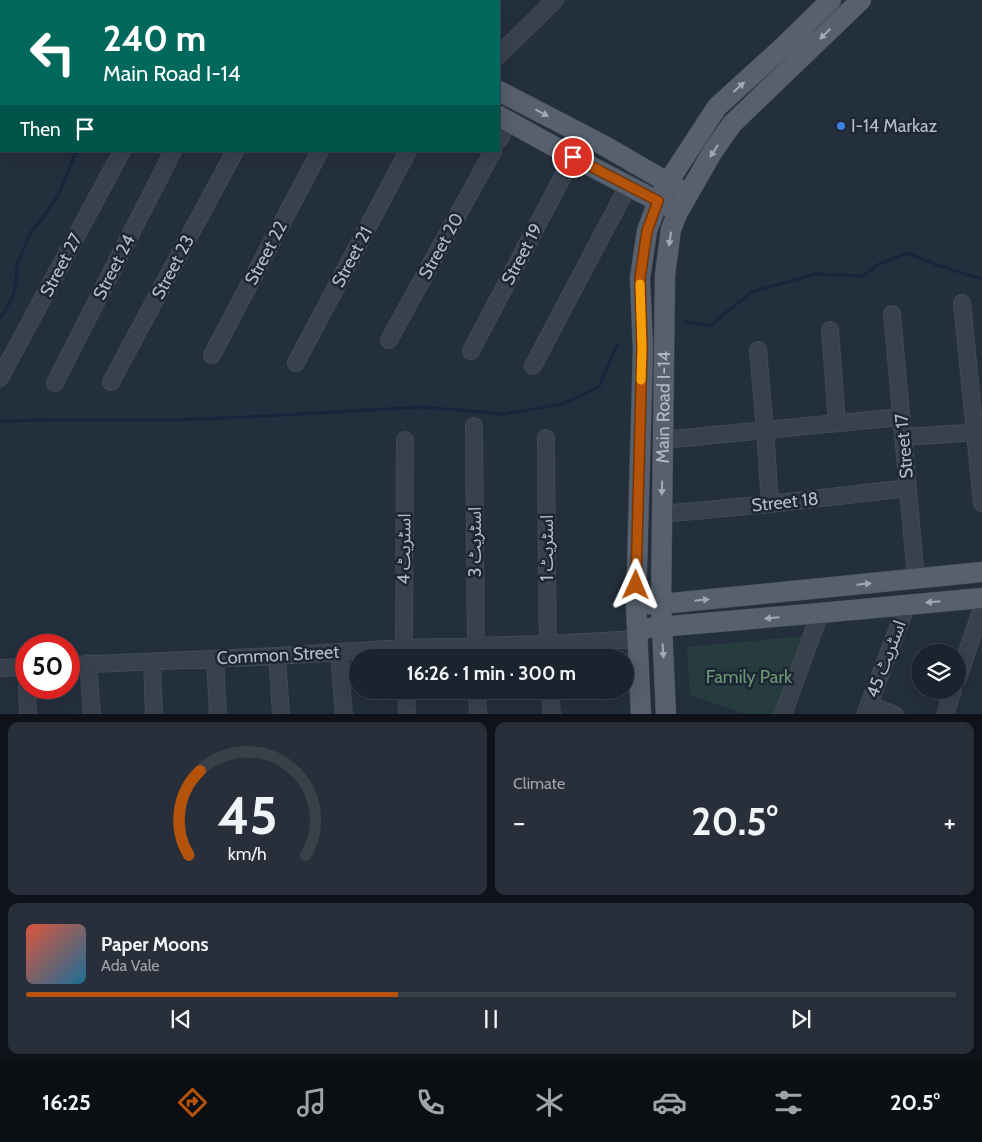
<!DOCTYPE html>
<meta charset="utf-8">
<style>
:root{--surface:#1b232e;--page:#282f3a;--text:#f1f3f6;--muted:#a0a4aa;--line:#39404a;--accent:#b45309}
body{margin:0;font-family:Cabin,"Noto Sans Arabic",sans-serif;background:var(--page);color:var(--text);height:100vh;display:flex;flex-direction:column;font-size:19px;white-space:nowrap}
*{box-sizing:border-box;margin:0}
p{font-size:16px;color:var(--muted)}
.icon{flex:none;width:28px;height:28px;fill:none;stroke:currentColor;stroke-width:2;stroke-linecap:round;stroke-linejoin:round}
.map{position:relative;height:714px;overflow:hidden}
.sheet{display:flex;flex-direction:column;gap:8px;padding:8px;background:#0f1319;flex:1}
.sheet>*{flex:none}
.top-card{position:absolute;left:0px;top:0px;width:500px;height:152px;box-shadow:0 5px 20px #0002,0 0 0 1px var(--line);background:#00695c;color:#fff;overflow:hidden}
.controls{position:absolute;left:911px;top:644px;display:grid;gap:10px}
.controls a{display:grid;place-items:center;width:55px;height:55px;border-radius:50%;background:var(--surface);box-shadow:0 5px 20px #0002,0 0 0 1px var(--line);font-size:25px}
.speed{position:absolute;left:15px;top:634px;display:flex;gap:10px;font-size:25px;font-weight:700;text-align:center}
.speed>*{display:grid;place-content:center;width:65px;height:65px;border-radius:50%;background:var(--surface);box-shadow:0 5px 20px #0002,0 0 0 1px var(--line);line-height:1}
.speed .limit{border:8px solid #d22;background:#fff;color:#111}
.pin{position:absolute;display:grid;place-items:center;width:42px;height:42px;color:#fff;margin:-21px;border:2px solid #fff;border-radius:50%;box-shadow:0 1px 5px #0007}
.me{position:absolute;width:55px;margin:-28px;rotate:1deg;stroke-linejoin:round;filter:drop-shadow(0 0 4px #0008)}
.turn{display:flex;align-items:center;gap:18px;height:105px;padding:0 20px;font-size:22px}
.turn .icon{width:65px;height:65px;stroke-width:2.5}
.turn b{display:block;font-size:35px;line-height:42px}
.then{display:flex;align-items:center;height:48px;padding:0 20px;background:#0003;gap:10px;font-size:19px}
.big{font-size:38px;font-weight:800;line-height:1.1}
.sheet .card{flex:1;display:flex;flex-direction:column;justify-content:center;gap:8px;min-width:0;padding:0 18px;border-radius:10px;background:var(--page)}
.sheet .dial{align-items:center;gap:0}
.dial svg{height:130px;overflow:visible;fill:none;stroke:var(--line);stroke-width:7;stroke-linecap:round;text-anchor:middle}
.dial text{fill:var(--text);stroke:none}
.song{display:flex;align-items:center;gap:15px}
.cover{width:60px;height:60px;border-radius:8px;background:linear-gradient(135deg,hsl(10 70% 55%),hsl(200 70% 35%))}
.played{height:5px;border-radius:2px;background:linear-gradient(90deg,var(--accent) 40%,var(--line) 40%)}
.keys{display:flex;justify-content:space-around;direction:ltr}
.heat{display:flex;justify-content:space-between;align-items:center;font-size:28px;direction:ltr}
.sheet .tiles{flex:1;display:grid;gap:8px;grid-template-columns:1fr 1fr}
.card:last-child{grid-column:span 2}
.trip{position:absolute;left:349px;top:649px;width:285px;height:50px;border-radius:25px;background:var(--surface);box-shadow:0 5px 20px #0002,0 0 0 1px var(--line);font-weight:800;line-height:50px;text-align:center}
.menu{display:flex;height:80px;justify-content:space-around;align-items:center;background:#0b0e12;color:var(--muted)}
.menu .icon{width:35px;height:35px}
.menu .current{color:var(--accent)}
.menu b{font-size:22px;color:var(--text)}
.map>svg:first-child{display:block}
.green{fill:#263c3f}
.lines{fill:none;stroke-linecap:round;stroke-linejoin:round}
.stream{stroke:#17263c;stroke-width:3}
.minor-casing{stroke:#414a57;stroke-width:18}
.major-casing{stroke:#414a57;stroke-width:21}
.minor{stroke:#38414e;stroke-width:16}
.major{stroke:#56606e;stroke-width:20}
.oneway{fill:#a1aab7}
.route-casing{stroke:#753606;stroke-width:12}
.route{stroke:#b45309;stroke-width:9}
.slow{stroke:#f59e0b;stroke-width:9}
.shop-dot{fill:#3f7fe0;stroke:#1d2633;stroke-width:2}
.labels{text-anchor:middle;stroke-width:5;stroke-linejoin:round;paint-order:stroke}
.poi-label{font-size:18px;fill:#b4bcc9;stroke:#1d2633;text-anchor:start}
.street-label{font-size:18px;fill:#b4bcc9;stroke:#1d2633}
.park-label{font-size:18px;fill:#6b9a76;stroke:#1d2633}
</style>
<div class="map">
<svg width="982" height="715" viewBox="0 0 982 715">
<rect width="100%" height="100%" fill="#242f3e"/>
<!-- green -->
<path class="green" d="M806 636 774 714H747L690 695 687 647Z"/>
<g class="lines">
<!-- stream -->
<path class="stream" d="M159 1 160 0
M0 318 13 297 16 283 17 264 31 232 39 223 59 194 76 151
M686 322 710 326 751 292 816 274 863 276 877 265 908 253 937 265 982 279
M0 421 50 420H174L266 416 421 407 504 414 562 404 599 387 617 345"/>
<!-- minor casing -->
<g class="minor-casing">
<path id="minor" d="M37 1 38 0
M419 1 421 0
M0 47H1
M499 55 555 0
M0 97 1 93
M499 140 509 121
M962 303 982 503
M892 314 916 578
M830 330 837 423
M389 340 493 151
M471 351 573 157
M212 355 320 151
M296 363 408 151
M533 366 628 186
M0 378 122 151
M111 382 235 151
M55 383 173 151
M474 426 476 658
M903 437 982 432
M546 438 547 572 548 658
M663 440 765 430 758 350
M770 504 765 430 901 417
M662 514 770 504 908 488
M339 652 344 715
M277 656 281 715
M404 658 405 440
M215 659 218 715
M152 662 154 715
M88 663 92 715
M69 665 277 656 403 648 548 644 637 639
M0 668 26 667
M958 678 982 608
M27 688 28 715
M406 690 407 715
M477 690 478 715
M550 690 552 715
M869 705 895 715
M783 715 820 613
M865 715 907 604
M945 715 953 690"/>
</g>
<!-- major casing -->
<g class="major-casing">
<g id="major">
<path d="M282 0 284 1"/>
<path d="M331 0 334 1"/>
<path d="M499 91 603 145 679 189"/>
<path d="M499 116 573 157 669 207"/>
<path d="M648 604H661L982 572"/>
<path d="M648 628 820 613 982 598"/>
<path d="M641 715 636 605 643 348 640 278 647 231 658 201 668 182 717 107 783 47 831 0"/>
<path id="s1" d="M666 715 661 604 665 275 671 229 678 212 713 151 732 124 861 0"/>
</g>
</g>
<!-- minor -->
<use href="#minor" class="minor"/>
<!-- major -->
<use href="#major" class="major"/>
</g>
<!-- one-way arrows -->
<defs><path id="oneway-solid" d="M-6-.8H1V-3.2L6.5 0L1 3.2V.8H-6Z" transform="scale(1.25)"/></defs>
<g class="oneway">
<use href="#oneway-solid" transform="translate(825 34) rotate(136)"/>
<use href="#oneway-solid" transform="translate(739 87) rotate(-42)"/>
<use href="#oneway-solid" transform="translate(542 113) rotate(28)"/>
<use href="#oneway-solid" transform="translate(714 151) rotate(123)"/>
<use href="#oneway-solid" transform="translate(670 239) rotate(98)"/>
<use href="#oneway-solid" transform="translate(662 488) rotate(91)"/>
<use href="#oneway-solid" transform="translate(864 584) rotate(-6)"/>
<use href="#oneway-solid" transform="translate(702 600) rotate(-6)"/>
<use href="#oneway-solid" transform="translate(933 602) rotate(175)"/>
<use href="#oneway-solid" transform="translate(772 618) rotate(175)"/>
<use href="#oneway-solid" transform="translate(663 651) rotate(87)"/>
</g>
<g class="lines">
<!-- route casing -->
<g class="route-casing">
<path id="route" d="M573 157 658 201 647 231 640 278 642 348 636 585"/>
</g>
<!-- route -->
<use href="#route" class="route"/>
<!-- slow -->
<path class="slow" d="M640 284 642 348 641 380"/>
</g>
<!-- markers -->
<circle class="shop-dot" cx="841" cy="126" r="5"/>
<g class="labels">
<!-- poi labels -->
<g class="poi-label">
<text x="851" y="132">I-14 Markaz</text>
</g>
<!-- street labels -->
<g class="street-label">
<text transform="translate(441 246) rotate(-61)" y="6">Street 20</text>
<text transform="translate(266 253) rotate(-62)" y="6">Street 22</text>
<text transform="translate(522 254) rotate(-62)" y="6">Street 19</text>
<text transform="translate(352 257) rotate(-62)" y="6">Street 21</text>
<text transform="translate(61 265) rotate(-62)" y="6">Street 27</text>
<text transform="translate(114 267) rotate(-63)" y="6">Street 24</text>
<text transform="translate(173 267) rotate(-62)" y="6">Street 23</text>
<text dy="6" stroke="none"><textPath href="#s1" startOffset="308">Main Road I-14</textPath></text>
<text transform="translate(904 446) rotate(-95)" y="6">Street 17</text>
<text transform="translate(785 502) rotate(-6)" y="6">Street 18</text>
<text transform="translate(475 542) rotate(-90)" y="6">اسٹریٹ 3</text>
<text transform="translate(547 548) rotate(-90)" y="6">اسٹریٹ 1</text>
<text transform="translate(404 549) rotate(-89)" y="6">اسٹریٹ 4</text>
<text transform="translate(278 655) rotate(-3)" y="6">Common Street</text>
<text transform="translate(886 659) rotate(-69)" y="6">اسٹریٹ 45</text>
</g>
<!-- park labels -->
<g class="park-label">
<text x="749" y="683">Family Park</text>
</g>
</g>
</svg>
<div class="controls">
<a><svg class="icon" aria-label="layers" viewBox="0 0 24 24"><path d="M12 4l9 5-9 5-9-5zM3 14l9 5 9-5"/></svg></a>
</div>
<div class="speed"><div class="limit">50</div></div>
<div class="pin" style="left:573px;top:157px;background:#d93025"><svg class="icon" aria-label="arrive" viewBox="0 0 24 24"><path d="M6 21V4h12l-3 4 3 4H6"/></svg></div>
<svg class="me" style="left:636px;top:585px" viewBox="-20 -20 40 40"><path d="M0-17L14 15 0 8-14 15z" fill="#b45309" stroke="#fff" stroke-width="4"/></svg>
<div class="trip">16:26 · 1 min · 300 m</div>
<div class="top-card">
<div class="turn"><svg class="icon" aria-label="left" viewBox="0 0 24 24"><path d="M17 20v-9H6M10 6l-5 5 5 5"/></svg><div><b>240 m</b>Main Road I-14</div></div>
<div class="then">Then<svg class="icon" aria-label="arrive" viewBox="0 0 24 24"><path d="M6 21V4h12l-3 4 3 4H6"/></svg></div>
</div>
</div>
<section class="sheet">
<div class="tiles">
<div class="card dial"><svg viewBox="0 0 100 80">
<path d="M14 69A42 42 0 1 1 86 69"/>
<path d="M14 69A42 42 0 0 1 21 17" stroke="#b45309"/>
<text x="50" y="56" font-size="32" font-weight="700">45</text>
<text x="50" y="72" font-size="11">km/h</text>
</svg></div>
<div class="card"><p>Climate</p>
<div class="heat"><a>−</a><b class="big">20.5°</b><a>+</a></div>
</div>
<div class="card">
<div class="song"><i class="cover"></i><div><b>Paper Moons</b><p>Ada Vale</p></div></div>
<div class="played"></div>
<div class="keys"><svg class="icon" aria-label="previous" viewBox="0 0 24 24"><path d="M18 5L8 12l10 7zM5 5v14"/></svg><svg class="icon" aria-label="pause" viewBox="0 0 24 24"><path d="M8 5v14M16 5v14"/></svg><svg class="icon" aria-label="next" viewBox="0 0 24 24"><path d="M6 5l10 7-10 7zM19 5v14"/></svg></div>
</div>
</div>
</section>
<nav class="menu">
<b>16:25</b>
<svg class="icon current" aria-label="directions" viewBox="0 0 24 24"><path d="M12 3l9 9-9 9-9-9zM9 14v-3h6M13 9l2 2-2 2"/></svg>
<svg class="icon" aria-label="music" viewBox="0 0 24 24"><path d="M9 18V5l10-2v13"/><circle cx="6" cy="18" r="3"/><circle cx="16" cy="16" r="3"/></svg>
<svg class="icon" aria-label="phone" viewBox="0 0 24 24"><path d="M5 4h4l2 5-3 2q2 4 5 5l2-3 5 2v4C11 20 4 13 5 4z"/></svg>
<svg class="icon" aria-label="climate" viewBox="0 0 24 24"><path d="M12 3v18M4 7l16 10M4 17L20 7"/></svg>
<svg class="icon" aria-label="car" viewBox="0 0 24 24"><path d="M5 17H2v-5l4-1 3-4h7l3 4 3 1v5h-3M9 17h6M6 11h13"/><circle cx="7" cy="17" r="2"/><circle cx="17" cy="17" r="2"/></svg>
<svg class="icon" aria-label="filters" viewBox="0 0 24 24"><path d="M4 7h16M4 17h16"/><circle cx="9" cy="7" r="2"/><circle cx="15" cy="17" r="2"/></svg>
<b>20.5°</b>
</nav>
